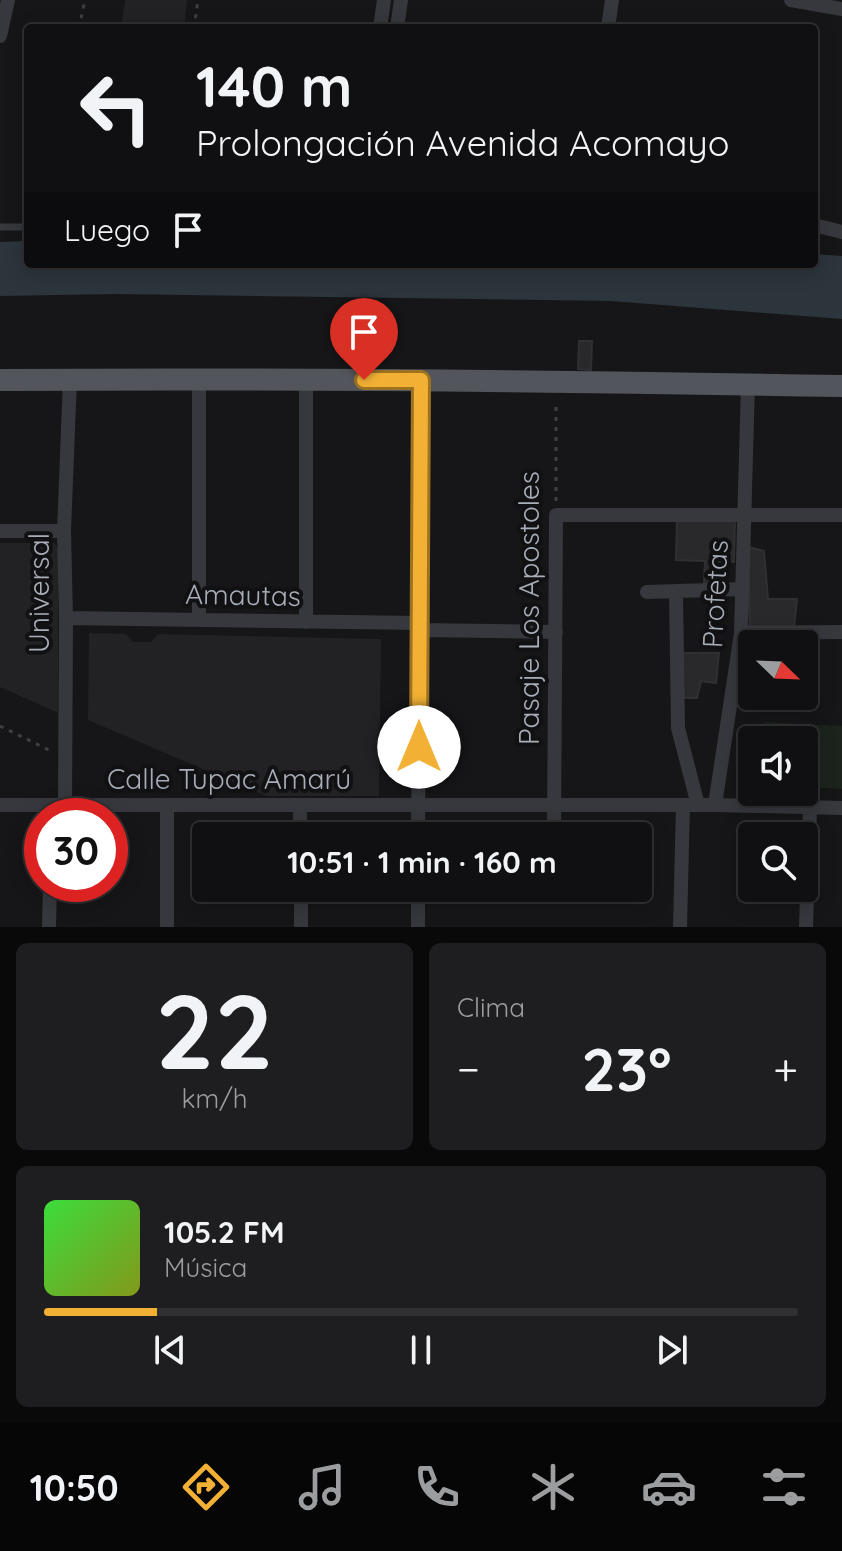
<!DOCTYPE html>
<html lang="es">
<meta charset="utf-8">
<style>
:root{--surface:#101012;--page:#1e1e20;--text:#f1f3f6;--muted:#9c9d9f;--line:#303032;--accent:#f2b134}
body{margin:0;font-family:Quicksand,sans-serif;background:var(--page);color:var(--text);height:100vh;display:flex;flex-direction:column;font-size:30px;white-space:nowrap}
*{box-sizing:border-box;margin:0}
p{font-size:26px;color:var(--muted)}
.icon{flex:none;width:44px;height:44px;fill:none;stroke:currentColor;stroke-width:2;stroke-linecap:round;stroke-linejoin:round}
.map{position:relative;height:927px;overflow:hidden}
.details{display:flex;flex-direction:column;gap:16px;padding:16px;background:#09090a;flex:1}
.details>*{flex:none}
.guide{position:absolute;left:24px;top:24px;width:794px;height:244px;border-radius:8px;box-shadow:0 4px 20px #0003,0 0 0 2px var(--line);background:#101012;color:var(--text);overflow:hidden}
.needle{width:52px;rotate:113deg}
.buttons{position:absolute;left:738px;top:630px;display:grid;gap:16px}
.buttons a{display:grid;place-items:center;width:80px;height:80px;border-radius:8px;background:var(--surface);box-shadow:0 4px 20px #0003,0 0 0 2px var(--line);font-size:40px}
.speed{position:absolute;left:24px;top:798px;display:flex;gap:16px;font-size:40px;font-weight:700;text-align:center}
.speed>*{display:grid;place-content:center;width:104px;height:104px;border-radius:50%;background:var(--surface);box-shadow:0 4px 20px #0003,0 0 0 2px var(--line);line-height:1}
.speed .limit{border:12px solid #d22;background:#fff;color:#111}
.pin{position:absolute;display:grid;place-items:center;width:68px;height:68px;color:#fff;margin:-82px -34px;border-radius:50% 50% 50% 0;rotate:-45deg;box-shadow:0 0 8px #0007}
.pin .icon{rotate:45deg}
.me{position:absolute;width:88px;margin:-44px;rotate:0deg;stroke-linejoin:round;filter:drop-shadow(0 0 6px #0008)}
.turn{display:flex;align-items:center;gap:28px;height:168px;padding:0 40px;font-size:36px}
.turn .icon{width:104px;height:104px;stroke-width:2.5}
.turn b{display:block;font-size:56px;line-height:68px}
.then{display:flex;align-items:center;height:76px;padding:0 40px;background:#0003;gap:16px;font-size:30px}
.big{font-size:60px;font-weight:700;line-height:1.1}
.details .widget{flex:1;display:flex;flex-direction:column;justify-content:center;gap:12px;min-width:0;padding:0 28px;border-radius:12px;background:var(--page)}
.details .dial{align-items:center;gap:0}
.dial b{font-size:104px;line-height:1}
.song{display:flex;align-items:center;gap:24px}
.cover{width:96px;height:96px;border-radius:12px;background:linear-gradient(135deg,hsl(120 70% 55%),hsl(70 70% 35%))}
.played{height:8px;border-radius:4px;background:linear-gradient(90deg,var(--accent) 15%,var(--line) 15%)}
.keys{display:flex;justify-content:space-around;direction:ltr}
.heat{display:flex;justify-content:space-between;align-items:center;font-size:44px;direction:ltr}
.details .tiles{flex:1;display:grid;gap:16px;grid-template-columns:1fr 1fr}
.widget:last-child{grid-column:span 2}
.trip{position:absolute;left:192px;top:822px;width:460px;height:80px;border-radius:8px;background:var(--surface);box-shadow:0 4px 20px #0003,0 0 0 2px var(--line);font-weight:700;line-height:80px;text-align:center}
.tab-bar{display:flex;height:128px;justify-content:space-around;align-items:center;background:#060607;color:var(--muted)}
.tab-bar .icon{width:56px;height:56px}
.tab-bar .current{color:var(--accent)}
.tab-bar b{font-size:36px;color:var(--text)}
.map>svg:first-child{display:block}
.built{fill:#222225}
.green{fill:#1c231d}
.water{fill:#2c353c}
.building{fill:#29292c;stroke:#303034;stroke-width:2}
.lines{fill:none;stroke-linecap:round;stroke-linejoin:round}
.path{stroke:#3d3f44;stroke-width:3;stroke-dasharray:4 6;stroke-linecap:butt}
.lane{stroke:#37383d;stroke-width:7}
.street{stroke:#37383d;stroke-width:14}
.primary{stroke:#53555c;stroke-width:22}
.route-casing{stroke:#9d7322;stroke-width:20}
.route{stroke:#f2b134;stroke-width:14}
.labels{text-anchor:middle;stroke-width:8;stroke-linejoin:round;paint-order:stroke}
.street-label{font-size:28px;fill:#a8adb8;stroke:#111113}
</style>
<div class="map">
<svg width="842" height="927" viewBox="0 0 842 927">
<rect width="100%" height="100%" fill="#161618"/>
<!-- built -->
<path class="built" d="M125 0H187L184 28H121Z
M0 543H54L58 548V713L0 687Z
M89 633 126 634 133 642H151L158 634 381 639 379 796H266L88 720Z"/>
<!-- green -->
<path class="green" d="M765 722 842 726V789L804 787V740H764Z"/>
<!-- water -->
<path class="water" d="M28 241V264H814V254L842 256V319L611 301 115 294 0 296V242Z"/>
<!-- building -->
<path class="building" d="M579 341H592L591 370 578 369Z
M677 517 735 518 734 562 724 561 723 584 704 583 705 561 676 560Z
M749 547 764 551 768 599H797L794 627 750 626Z
M681 653H719L716 683 701 681 697 698H679Z"/>
<g class="lines">
<!-- path -->
<path class="path" d="M79 28 85 0
M194 28 198 0
M556 501V401
M0 726 51 751"/>
<!-- lane -->
<path class="lane" d="M0 227H28"/>
<!-- street -->
<path class="street" d="M791 0 842 9
M380 28 384 0
M397 28 401 0
M608 28 612 0
M0 36 8 0
M814 225 842 232
M0 531H64
M647 592 742 589
M676 592 678 728 698 805
M66 618 420 623
M199 620V379
M306 622V380
M420 630 556 632
M741 633 842 632
M0 805H715L842 808
M65 805 66 618 64 531 70 379
M167 805V927
M715 805 741 633 748 384
M300 806V836
M418 836 421 380
M554 836 556 515H842
M301 888V927
M49 927 50 884
M418 927V888
M680 927 683 805
M806 927 810 808"/>
<!-- primary -->
<path class="primary" d="M0 380C281 378 561 381 842 386"/>
</g>
<g class="lines">
<!-- route casing -->
<g class="route-casing">
<path id="route" d="M364 380H421L419 747"/>
</g>
<!-- route -->
<use href="#route" class="route"/>
</g>
<g class="labels">
<!-- street labels -->
<g class="street-label">
<text transform="translate(39 593) rotate(-90)" y="10">Universal</text>
<text transform="translate(715 594) rotate(-87)" y="10">Profetas</text>
<text transform="translate(243 595) rotate(1)" y="10">Amautas</text>
<text transform="translate(529 608) rotate(-90)" y="10">Pasaje Los Apostoles</text>
<text x="229" y="789">Calle Tupac Amarú</text>
</g>
</g>
</svg>
<div class="buttons">
<a><svg class="needle" viewBox="-14 -14 28 28"><path d="M0-13l5 13h-10z" fill="#e53935"/><path d="M0 13l5-13h-10z" fill="#9c9d9f"/></svg></a>
<a><svg class="icon" aria-label="sound" viewBox="0 0 24 24"><path d="M4 9h4l5-4v14l-5-4H4zM17 9q2 3 0 6"/></svg></a>
<a><svg class="icon" aria-label="search" viewBox="0 0 24 24"><circle cx="10" cy="10" r="6"/><path d="M15 15l6 6"/></svg></a>
</div>
<div class="speed"><div class="limit">30</div></div>
<div class="pin" style="left:364px;top:380px;background:#d93025"><svg class="icon" aria-label="arrive" viewBox="0 0 24 24"><path d="M6 21V4h12l-3 4 3 4H6"/></svg></div>
<svg class="me" style="left:419px;top:747px" viewBox="-20 -20 40 40"><circle r="19" fill="#fff"/><path d="M0-13L10 11 0 6-10 11z" fill="#f2b134"/></svg>
<div class="trip">10:51 · 1 min · 160 m</div>
<div class="guide">
<div class="turn"><svg class="icon" aria-label="left" viewBox="0 0 24 24"><path d="M17 20v-9H6M10 6l-5 5 5 5"/></svg><div><b>140 m</b>Prolongación Avenida Acomayo</div></div>
<div class="then">Luego<svg class="icon" aria-label="arrive" viewBox="0 0 24 24"><path d="M6 21V4h12l-3 4 3 4H6"/></svg></div>
</div>
</div>
<section class="details">
<div class="tiles">
<div class="widget dial"><b>22</b><p>km/h</p></div>
<div class="widget"><p>Clima</p>
<div class="heat"><a>−</a><b class="big">23°</b><a>+</a></div>
</div>
<div class="widget">
<div class="song"><i class="cover"></i><div><b>105.2 FM</b><p>Música</p></div></div>
<div class="played"></div>
<div class="keys"><svg class="icon" aria-label="previous" viewBox="0 0 24 24"><path d="M18 5L8 12l10 7zM5 5v14"/></svg><svg class="icon" aria-label="pause" viewBox="0 0 24 24"><path d="M8 5v14M16 5v14"/></svg><svg class="icon" aria-label="next" viewBox="0 0 24 24"><path d="M6 5l10 7-10 7zM19 5v14"/></svg></div>
</div>
</div>
</section>
<nav class="tab-bar">
<b>10:50</b>
<svg class="icon current" aria-label="directions" viewBox="0 0 24 24"><path d="M12 3l9 9-9 9-9-9zM9 14v-3h6M13 9l2 2-2 2"/></svg>
<svg class="icon" aria-label="music" viewBox="0 0 24 24"><path d="M9 18V5l10-2v13"/><circle cx="6" cy="18" r="3"/><circle cx="16" cy="16" r="3"/></svg>
<svg class="icon" aria-label="phone" viewBox="0 0 24 24"><path d="M5 4h4l2 5-3 2q2 4 5 5l2-3 5 2v4C11 20 4 13 5 4z"/></svg>
<svg class="icon" aria-label="climate" viewBox="0 0 24 24"><path d="M12 3v18M4 7l16 10M4 17L20 7"/></svg>
<svg class="icon" aria-label="car" viewBox="0 0 24 24"><path d="M5 17H2v-5l4-1 3-4h7l3 4 3 1v5h-3M9 17h6M6 11h13"/><circle cx="7" cy="17" r="2"/><circle cx="17" cy="17" r="2"/></svg>
<svg class="icon" aria-label="filters" viewBox="0 0 24 24"><path d="M4 7h16M4 17h16"/><circle cx="9" cy="7" r="2"/><circle cx="15" cy="17" r="2"/></svg>
</nav>
